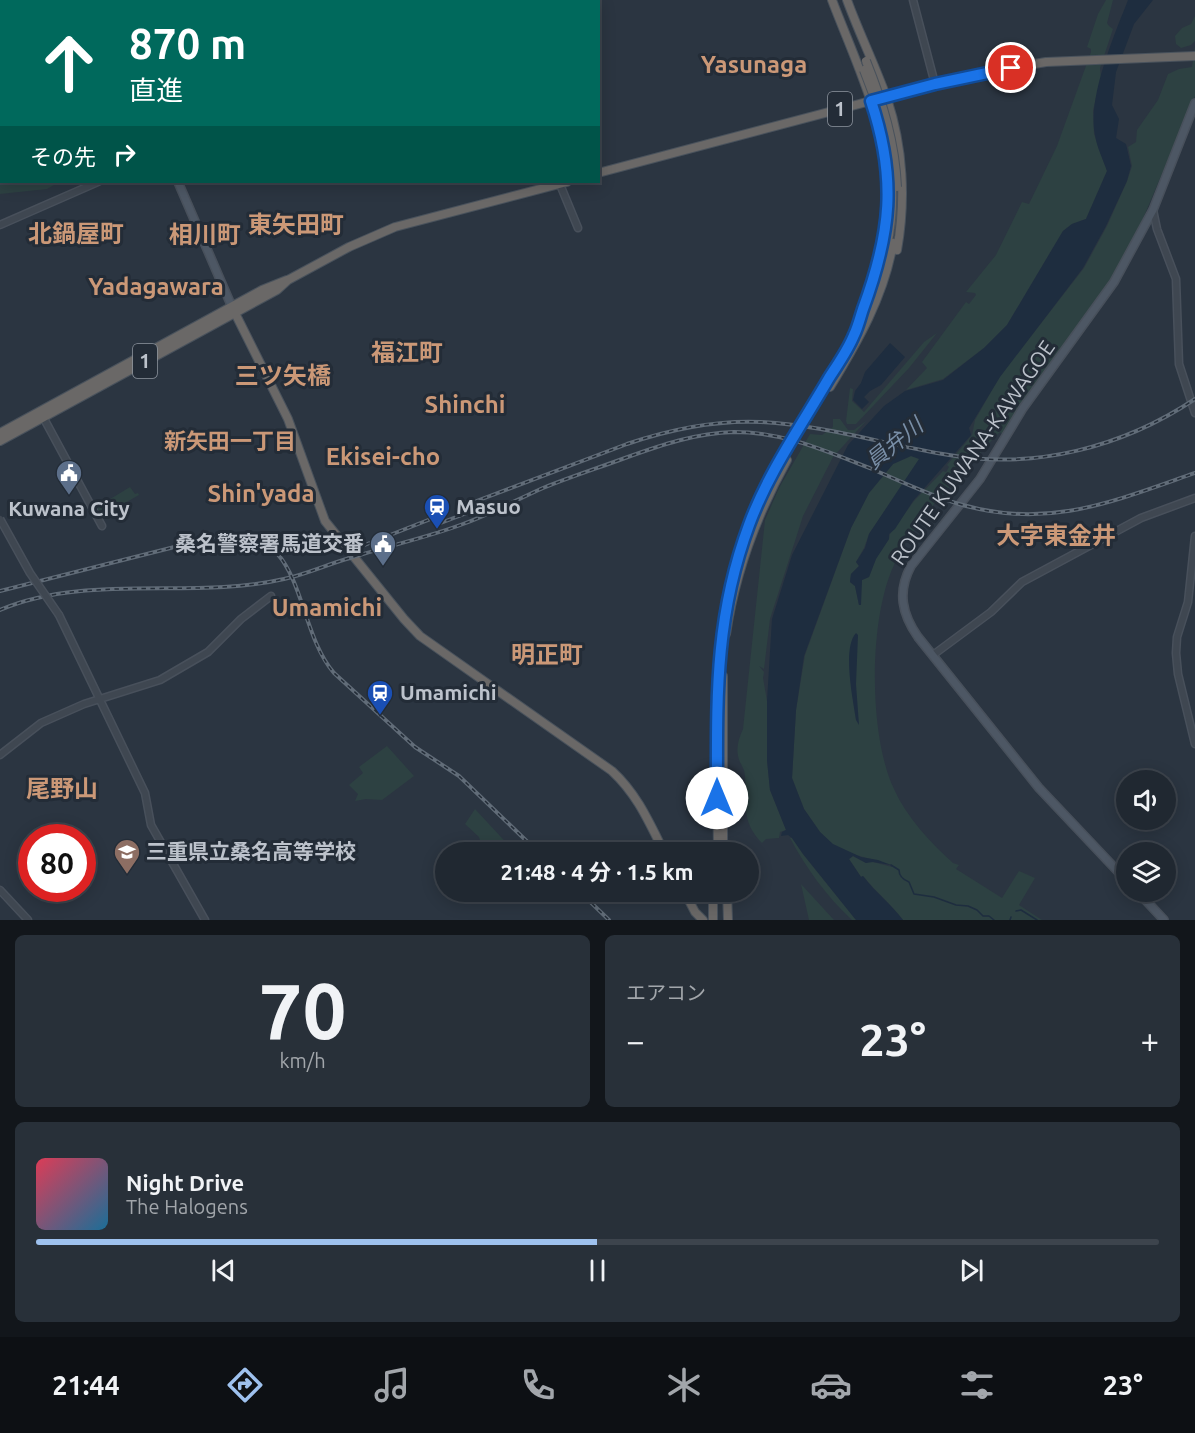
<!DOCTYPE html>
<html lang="ja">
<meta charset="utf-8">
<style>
:root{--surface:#202831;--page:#283039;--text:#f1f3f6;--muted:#a2a6ab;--line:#3d444d;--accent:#9ec1ee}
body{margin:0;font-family:Ubuntu,"Noto Sans JP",sans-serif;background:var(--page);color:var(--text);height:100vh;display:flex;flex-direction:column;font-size:22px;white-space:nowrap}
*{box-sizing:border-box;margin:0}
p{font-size:20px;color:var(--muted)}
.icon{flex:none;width:33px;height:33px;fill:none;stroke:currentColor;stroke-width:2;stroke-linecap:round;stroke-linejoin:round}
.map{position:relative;height:920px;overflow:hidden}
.panel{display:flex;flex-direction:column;gap:15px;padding:15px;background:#12161b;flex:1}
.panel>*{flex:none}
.guide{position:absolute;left:0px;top:0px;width:600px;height:183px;box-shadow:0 3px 15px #0003,0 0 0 2px var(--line);background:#00695c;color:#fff;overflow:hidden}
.controls{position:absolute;left:1116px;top:770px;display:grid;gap:12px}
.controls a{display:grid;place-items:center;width:60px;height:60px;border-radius:50%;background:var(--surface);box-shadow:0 3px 15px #0003,0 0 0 2px var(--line);font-size:30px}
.speed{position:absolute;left:18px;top:824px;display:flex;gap:12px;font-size:30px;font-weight:700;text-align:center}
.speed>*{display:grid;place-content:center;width:78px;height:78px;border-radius:50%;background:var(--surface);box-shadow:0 3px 15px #0003,0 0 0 2px var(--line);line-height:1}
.speed .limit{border:9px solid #d22;background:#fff;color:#111}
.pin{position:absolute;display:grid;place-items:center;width:51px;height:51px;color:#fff;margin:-26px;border:3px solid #fff;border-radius:50%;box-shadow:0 2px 6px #0007}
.me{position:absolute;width:66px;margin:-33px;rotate:0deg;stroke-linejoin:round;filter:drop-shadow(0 0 4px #0008)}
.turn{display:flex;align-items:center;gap:21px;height:126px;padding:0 30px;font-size:27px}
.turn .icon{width:78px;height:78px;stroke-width:2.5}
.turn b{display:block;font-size:42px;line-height:51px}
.then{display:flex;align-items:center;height:57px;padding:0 30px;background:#0003;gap:12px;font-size:22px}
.big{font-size:45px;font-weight:700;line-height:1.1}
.panel .widget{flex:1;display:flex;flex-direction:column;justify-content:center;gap:9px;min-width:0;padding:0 21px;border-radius:9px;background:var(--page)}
.panel .dial{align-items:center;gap:0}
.dial b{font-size:78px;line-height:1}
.song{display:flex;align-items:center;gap:18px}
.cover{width:72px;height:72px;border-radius:9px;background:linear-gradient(135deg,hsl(350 70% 55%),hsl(200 70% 35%))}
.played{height:6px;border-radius:3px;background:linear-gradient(90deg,var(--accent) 50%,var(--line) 50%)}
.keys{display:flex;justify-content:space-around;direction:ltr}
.heat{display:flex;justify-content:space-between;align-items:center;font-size:33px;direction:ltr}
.panel .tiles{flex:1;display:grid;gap:15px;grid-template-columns:1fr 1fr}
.widget:last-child{grid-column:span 2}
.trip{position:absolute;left:435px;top:842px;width:324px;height:60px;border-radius:30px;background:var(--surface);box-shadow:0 3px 15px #0003,0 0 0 2px var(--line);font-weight:700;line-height:60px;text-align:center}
.dock{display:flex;height:96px;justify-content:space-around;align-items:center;background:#0d1014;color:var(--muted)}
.dock .icon{width:42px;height:42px}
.dock .on{color:var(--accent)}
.dock b{font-size:27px;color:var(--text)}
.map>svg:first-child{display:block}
.green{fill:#2d4142}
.water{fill:#1e2d3f}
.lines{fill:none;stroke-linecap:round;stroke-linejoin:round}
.stream{stroke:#1e2d3f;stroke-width:1.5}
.tertiary-casing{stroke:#48505b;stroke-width:9}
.secondary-casing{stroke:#48505b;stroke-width:10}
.trunk-casing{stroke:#49525c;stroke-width:10}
.tertiary{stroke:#3f4751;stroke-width:6}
.secondary{stroke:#4d5764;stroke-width:7}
.trunk{stroke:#6a6867;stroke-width:8}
.rail-casing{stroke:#616c78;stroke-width:4}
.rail{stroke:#232c37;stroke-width:1.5;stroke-dasharray:4.5;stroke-linecap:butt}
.tertiary-bridge-casing{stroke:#48505b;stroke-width:9;stroke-linecap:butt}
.trunk-bridge-casing{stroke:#49525c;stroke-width:10;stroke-linecap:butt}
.tertiary-bridge{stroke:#3f4751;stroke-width:6}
.trunk-bridge{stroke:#6a6867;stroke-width:8}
.route-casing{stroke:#114b97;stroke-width:15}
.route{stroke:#1a73e8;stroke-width:10}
.labels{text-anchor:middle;stroke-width:6;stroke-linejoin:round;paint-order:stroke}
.shield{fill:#232c37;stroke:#8e959f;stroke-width:1.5}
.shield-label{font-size:20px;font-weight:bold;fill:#bcc2cb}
.street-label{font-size:21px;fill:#bcc2cb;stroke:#232c37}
.poi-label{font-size:21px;font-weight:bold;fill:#bcc2cb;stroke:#232c37;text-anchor:start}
.neighbourhood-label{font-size:22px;font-weight:bold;fill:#cb9877;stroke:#232c37}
.water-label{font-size:22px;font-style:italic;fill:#798ea6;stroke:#232c37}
.quarter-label{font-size:24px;font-weight:bold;fill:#cb9877;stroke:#232c37}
</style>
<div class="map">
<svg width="1195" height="920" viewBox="0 0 1195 920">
<rect width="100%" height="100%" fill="#2b3541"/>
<!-- green -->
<path class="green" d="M1106 0H1113L1107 23 1109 26 1113 29 1100 68 1101 79 1093 110 1094 134 1107 171 1086 219 1072 224 1063 231 1007 325 984 348 943 379 906 390 927 368 922 362 966 302 969 304 976 295 975 293 966 292 996 255 1022 202 1029 204 1057 146 1091 52V49L1087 47 1098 14Z
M1195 16V41L1191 45 1181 48 1176 44 1175 36 1182 28 1191 24Z
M1195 46V96L1139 228 1108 284 1044 376 1026 396 993 455 1002 434 1000 432C992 439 985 448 978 456 948 488 917 519 897 559 868 612 868 735 894 789 907 818 930 842 953 863L959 865 956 869 1002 898 1019 871 1035 878 1019 905 1042 920H903C891 904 876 892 863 876L861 877 849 859 853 856 866 863 869 861 892 867V865L849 853 833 845 820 832 804 809 792 778 796 710 805 655 851 528 869 493 893 464 911 456 920 458 869 534 864 548 856 562 859 566 851 574 850 582 855 586 859 605 862 580 869 577 876 558 889 539 890 534 914 501 943 471 946 472 949 467 947 465 972 435 975 420 1000 376 1084 268 1107 226 1127 181 1132 166 1128 147 1136 142 1137 130 1158 100 1168 74 1179 69 1192 67Z
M19 182 25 184 59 182 47 189 0 194V184Z
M937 333 909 368 856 424H847L846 421 850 388 853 389 852 401 864 412 924 342Z
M833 419H840L848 430H854L866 421 833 457 803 516 770 619 764 669 759 666 764 672 763 678 767 701V760L770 790 786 830 780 832 779 838 766 839 762 843C737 817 750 799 744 770 743 768 741 764 740 762 735 750 738 740 743 729L765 520 779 488 810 434 822 435 833 427Z
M130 487 135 494 138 493 139 495 102 516 97 507Z
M387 746 414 776 382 800 366 799 355 801 358 794 349 785 363 773 359 767Z
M475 809 515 852H486L483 850 479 837 465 824Z
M790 838H792L803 854 856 920H852C827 897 806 868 790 838Z
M801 884 834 920H809Z"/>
<!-- water -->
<path class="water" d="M1128 0H1153L1134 24 1116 72 1112 105 1119 119 1116 138 1126 144 1131 166 1127 181 1106 226 1083 268 1000 377 969 428 971 435 913 501 895 529 889 534V539L876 559 869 577 862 580 861 605H859L855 586 850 582 851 574 859 566 856 562 865 548 869 534 919 459 911 456 893 464 869 493 851 528 804 656 796 710 792 778 804 809 820 832 833 844 861 857 878 860 891 865 873 862 866 863 853 856 849 859 861 877 863 876C875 892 891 904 903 920H856L803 854 792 838 788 835 781 836 782 832 786 830 770 790 767 760V701L772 619 792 555 848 445 884 406 905 391 943 380 984 348 1007 325 1063 231 1072 224 1086 219 1107 171C1103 159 1097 148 1095 135 1087 98 1114 36 1128 0Z
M890 343 905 357 881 385 870 391 864 397 869 402 862 409 853 400 855 391 861 383 865 372Z
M856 633 858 635 856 684 859 725 856 720C853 699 842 648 856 633Z"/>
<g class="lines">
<!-- stream -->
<path class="stream" d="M891 865 899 870C899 876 904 880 909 882L914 894 934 897 956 905 968 906 977 910 983 916H989L994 920
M1016 911 1021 910 1037 920
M1010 920 1011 917"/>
<!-- tertiary casing -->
<g class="tertiary-casing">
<path id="tertiary" d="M482 0V2
M913 0 935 84
M559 182 578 228
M1153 210 1157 229 1176 279 1179 364 1195 413
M0 225 98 182
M42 415 102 526
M1195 536 1188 602 1177 637 1176 653 1178 674 1195 744
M59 615 145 793 151 825 205 920
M933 655 991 612 1022 582 1141 518 1195 498
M0 755 41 723 84 704 160 680 208 652 241 619 271 596
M0 890 28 920"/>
</g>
<!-- secondary casing -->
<g class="secondary-casing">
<path id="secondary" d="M84 2 88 0
M0 32H2
M178 182 232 307
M1126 880 1039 788 918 637C902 614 897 592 911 566L980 479 1023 408 1114 282 1153 210 1195 103
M1137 891 1164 920"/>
</g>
<!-- trunk casing -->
<g class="trunk-casing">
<path id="trunk" d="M832 0C856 63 888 126 888 195
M847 0C859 33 875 65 887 99 903 147 906 200 897 250
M598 173 935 84 994 71 1046 62 1195 56
M232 307 288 419 325 521 404 619 420 636 612 771C637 794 649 822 664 852
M830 387C858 341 884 296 893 243
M0 433 262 290 287 280
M0 441 277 290 288 280 349 247 395 227 567 182
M726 634C735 573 757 514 787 460
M718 852C717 741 708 628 750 523 780 448 831 379 869 307 883 269 894 229 892 187
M723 852V676
M684 891 695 912 703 920
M727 891 728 920
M713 920V891"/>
</g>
<!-- tertiary -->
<use href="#tertiary" class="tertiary"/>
<!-- secondary -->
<use href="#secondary" class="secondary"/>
<!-- trunk -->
<use href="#trunk" class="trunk"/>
<!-- rail casing -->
<g class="rail-casing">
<path id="rail" d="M466 505 627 444C671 429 715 420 761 422 825 425 886 445 949 455 1035 470 1123 447 1195 399
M438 524 480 508
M357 548 446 513
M0 591 218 536C307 523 292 624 334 673L415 747 459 776 538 852
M0 610C87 573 193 600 284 579 307 574 328 564 350 558 387 546 426 538 463 524 491 514 516 500 543 488 570 477 598 468 625 458 661 445 696 433 734 432 784 432 826 451 872 469 900 481 929 495 959 504 1047 530 1112 502 1195 473
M579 891 609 920"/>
</g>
<!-- rail -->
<use href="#rail" class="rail"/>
<!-- tertiary-bridge casing -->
<g class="tertiary-bridge-casing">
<path id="tertiary-bridge" d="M0 519 30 573 59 615"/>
</g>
<!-- trunk-bridge casing -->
<g class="trunk-bridge-casing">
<path id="trunk-bridge" d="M866 61C883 103 895 143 897 187
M864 70 881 115"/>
</g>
<!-- tertiary-bridge -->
<use href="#tertiary-bridge" class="tertiary-bridge"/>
<!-- trunk-bridge -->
<use href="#trunk-bridge" class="trunk-bridge"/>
</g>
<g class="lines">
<!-- route casing -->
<g class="route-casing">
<path id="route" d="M717 798C717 701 714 619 749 525 768 473 801 426 829 378 838 364 848 350 854 335 858 327 860 318 863 309 891 233 897 179 871 101L935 84 1011 68"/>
</g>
<!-- route -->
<use href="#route" class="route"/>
</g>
<!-- icons -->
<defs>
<g id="civic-pin" transform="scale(1.35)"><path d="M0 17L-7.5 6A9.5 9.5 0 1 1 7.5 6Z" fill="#5c6f8a" stroke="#232c37"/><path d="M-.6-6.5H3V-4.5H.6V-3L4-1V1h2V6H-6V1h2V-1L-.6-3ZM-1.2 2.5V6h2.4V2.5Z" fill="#fff"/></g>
<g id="station-pin" transform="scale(1.35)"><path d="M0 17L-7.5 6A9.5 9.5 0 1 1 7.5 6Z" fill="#1a4fb4" stroke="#232c37"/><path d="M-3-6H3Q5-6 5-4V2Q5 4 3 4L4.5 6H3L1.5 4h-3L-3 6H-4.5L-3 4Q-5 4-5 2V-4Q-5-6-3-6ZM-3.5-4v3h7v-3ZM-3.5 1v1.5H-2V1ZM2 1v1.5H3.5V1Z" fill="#fff"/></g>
<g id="school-pin" transform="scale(1.35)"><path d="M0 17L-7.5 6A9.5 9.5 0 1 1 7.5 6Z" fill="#8d6e63" stroke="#232c37"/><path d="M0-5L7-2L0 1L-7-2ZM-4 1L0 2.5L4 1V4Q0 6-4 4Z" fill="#fff"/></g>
</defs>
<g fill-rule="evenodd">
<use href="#civic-pin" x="69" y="473"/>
<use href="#station-pin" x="437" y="507"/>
<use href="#civic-pin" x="383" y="544"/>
<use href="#station-pin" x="380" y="693"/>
<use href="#school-pin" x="127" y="852"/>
</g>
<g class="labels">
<!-- shield labels -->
<g class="shield">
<rect x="828" y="92" width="24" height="34" rx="4.5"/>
<rect x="133" y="344" width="24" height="34" rx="4.5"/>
</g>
<g class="shield-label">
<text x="840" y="116">1</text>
<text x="145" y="368">1</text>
</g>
<!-- street labels -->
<g class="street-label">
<text transform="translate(973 453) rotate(-55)" y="7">ROUTE KUWANA-KAWAGOE</text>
</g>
<!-- poi labels -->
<g class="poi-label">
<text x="456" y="514">Masuo</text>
<text x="69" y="516" text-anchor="middle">Kuwana City</text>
<text x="364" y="551" text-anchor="end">桑名警察署馬道交番</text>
<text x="400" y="700">Umamichi</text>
<text x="146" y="859">三重県立桑名高等学校</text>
</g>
<!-- neighbourhood labels -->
<g class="neighbourhood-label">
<text x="230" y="449">新矢田一丁目</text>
</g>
<!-- water labels -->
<g class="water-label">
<text transform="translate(894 443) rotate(-39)" y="8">員弁川</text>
</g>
<!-- quarter labels -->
<g class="quarter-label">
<text x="754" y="73">Yasunaga</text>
<text x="296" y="233">東矢田町</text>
<text x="76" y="242">北鍋屋町</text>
<text x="205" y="243">相川町</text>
<text x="156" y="295">Yadagawara</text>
<text x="407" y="361">福江町</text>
<text x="283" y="384">三ツ矢橋</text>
<text x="465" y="413">Shinchi</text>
<text x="383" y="465">Ekisei-cho</text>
<text x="261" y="502">Shin'yada</text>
<text x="1056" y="544">大字東金井</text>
<text x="327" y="616">Umamichi</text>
<text x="547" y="663">明正町</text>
<text x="62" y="797">尾野山</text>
</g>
</g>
</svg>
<div class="controls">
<a><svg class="icon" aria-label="sound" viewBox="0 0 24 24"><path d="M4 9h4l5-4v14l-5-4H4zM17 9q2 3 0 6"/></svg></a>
<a><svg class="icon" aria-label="layers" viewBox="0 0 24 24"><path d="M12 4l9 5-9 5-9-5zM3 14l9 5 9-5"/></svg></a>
</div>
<div class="speed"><div class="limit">80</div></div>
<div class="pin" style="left:1011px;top:68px;background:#d93025"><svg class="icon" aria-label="arrive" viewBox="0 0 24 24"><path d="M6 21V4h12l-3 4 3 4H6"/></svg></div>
<svg class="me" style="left:717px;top:798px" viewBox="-20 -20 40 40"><circle r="19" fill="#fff"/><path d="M0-13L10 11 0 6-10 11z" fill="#1a73e8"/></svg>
<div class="trip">21:48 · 4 分 · 1.5 km</div>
<div class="guide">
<div class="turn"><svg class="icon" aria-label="ahead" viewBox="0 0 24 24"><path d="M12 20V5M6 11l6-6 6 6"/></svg><div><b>870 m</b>直進</div></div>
<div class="then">その先<svg class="icon" aria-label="right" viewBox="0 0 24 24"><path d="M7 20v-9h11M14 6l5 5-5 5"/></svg></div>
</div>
</div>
<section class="panel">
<div class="tiles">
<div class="widget dial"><b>70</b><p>km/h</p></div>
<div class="widget"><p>エアコン</p>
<div class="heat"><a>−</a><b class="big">23°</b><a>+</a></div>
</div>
<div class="widget">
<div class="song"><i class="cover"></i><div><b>Night Drive</b><p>The Halogens</p></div></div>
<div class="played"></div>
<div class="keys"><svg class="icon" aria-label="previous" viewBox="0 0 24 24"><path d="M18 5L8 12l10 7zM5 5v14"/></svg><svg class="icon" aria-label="pause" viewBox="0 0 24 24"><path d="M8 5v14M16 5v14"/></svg><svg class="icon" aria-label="next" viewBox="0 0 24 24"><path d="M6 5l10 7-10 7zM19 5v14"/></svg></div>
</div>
</div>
</section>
<nav class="dock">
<b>21:44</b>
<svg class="icon on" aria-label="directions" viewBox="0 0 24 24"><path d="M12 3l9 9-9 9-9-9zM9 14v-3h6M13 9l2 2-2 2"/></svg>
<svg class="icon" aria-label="music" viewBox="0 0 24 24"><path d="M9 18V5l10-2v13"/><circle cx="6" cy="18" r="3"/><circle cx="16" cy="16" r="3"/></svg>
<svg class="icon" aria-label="phone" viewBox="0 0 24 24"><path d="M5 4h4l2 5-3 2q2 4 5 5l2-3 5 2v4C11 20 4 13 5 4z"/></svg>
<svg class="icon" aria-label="climate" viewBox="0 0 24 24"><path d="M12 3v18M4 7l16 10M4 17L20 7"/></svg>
<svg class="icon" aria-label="car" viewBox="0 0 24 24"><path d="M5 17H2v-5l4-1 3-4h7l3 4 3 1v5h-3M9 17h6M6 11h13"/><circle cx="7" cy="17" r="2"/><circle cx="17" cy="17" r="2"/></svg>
<svg class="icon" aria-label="filters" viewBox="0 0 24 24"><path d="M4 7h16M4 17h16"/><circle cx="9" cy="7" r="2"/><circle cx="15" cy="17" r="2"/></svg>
<b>23°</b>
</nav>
